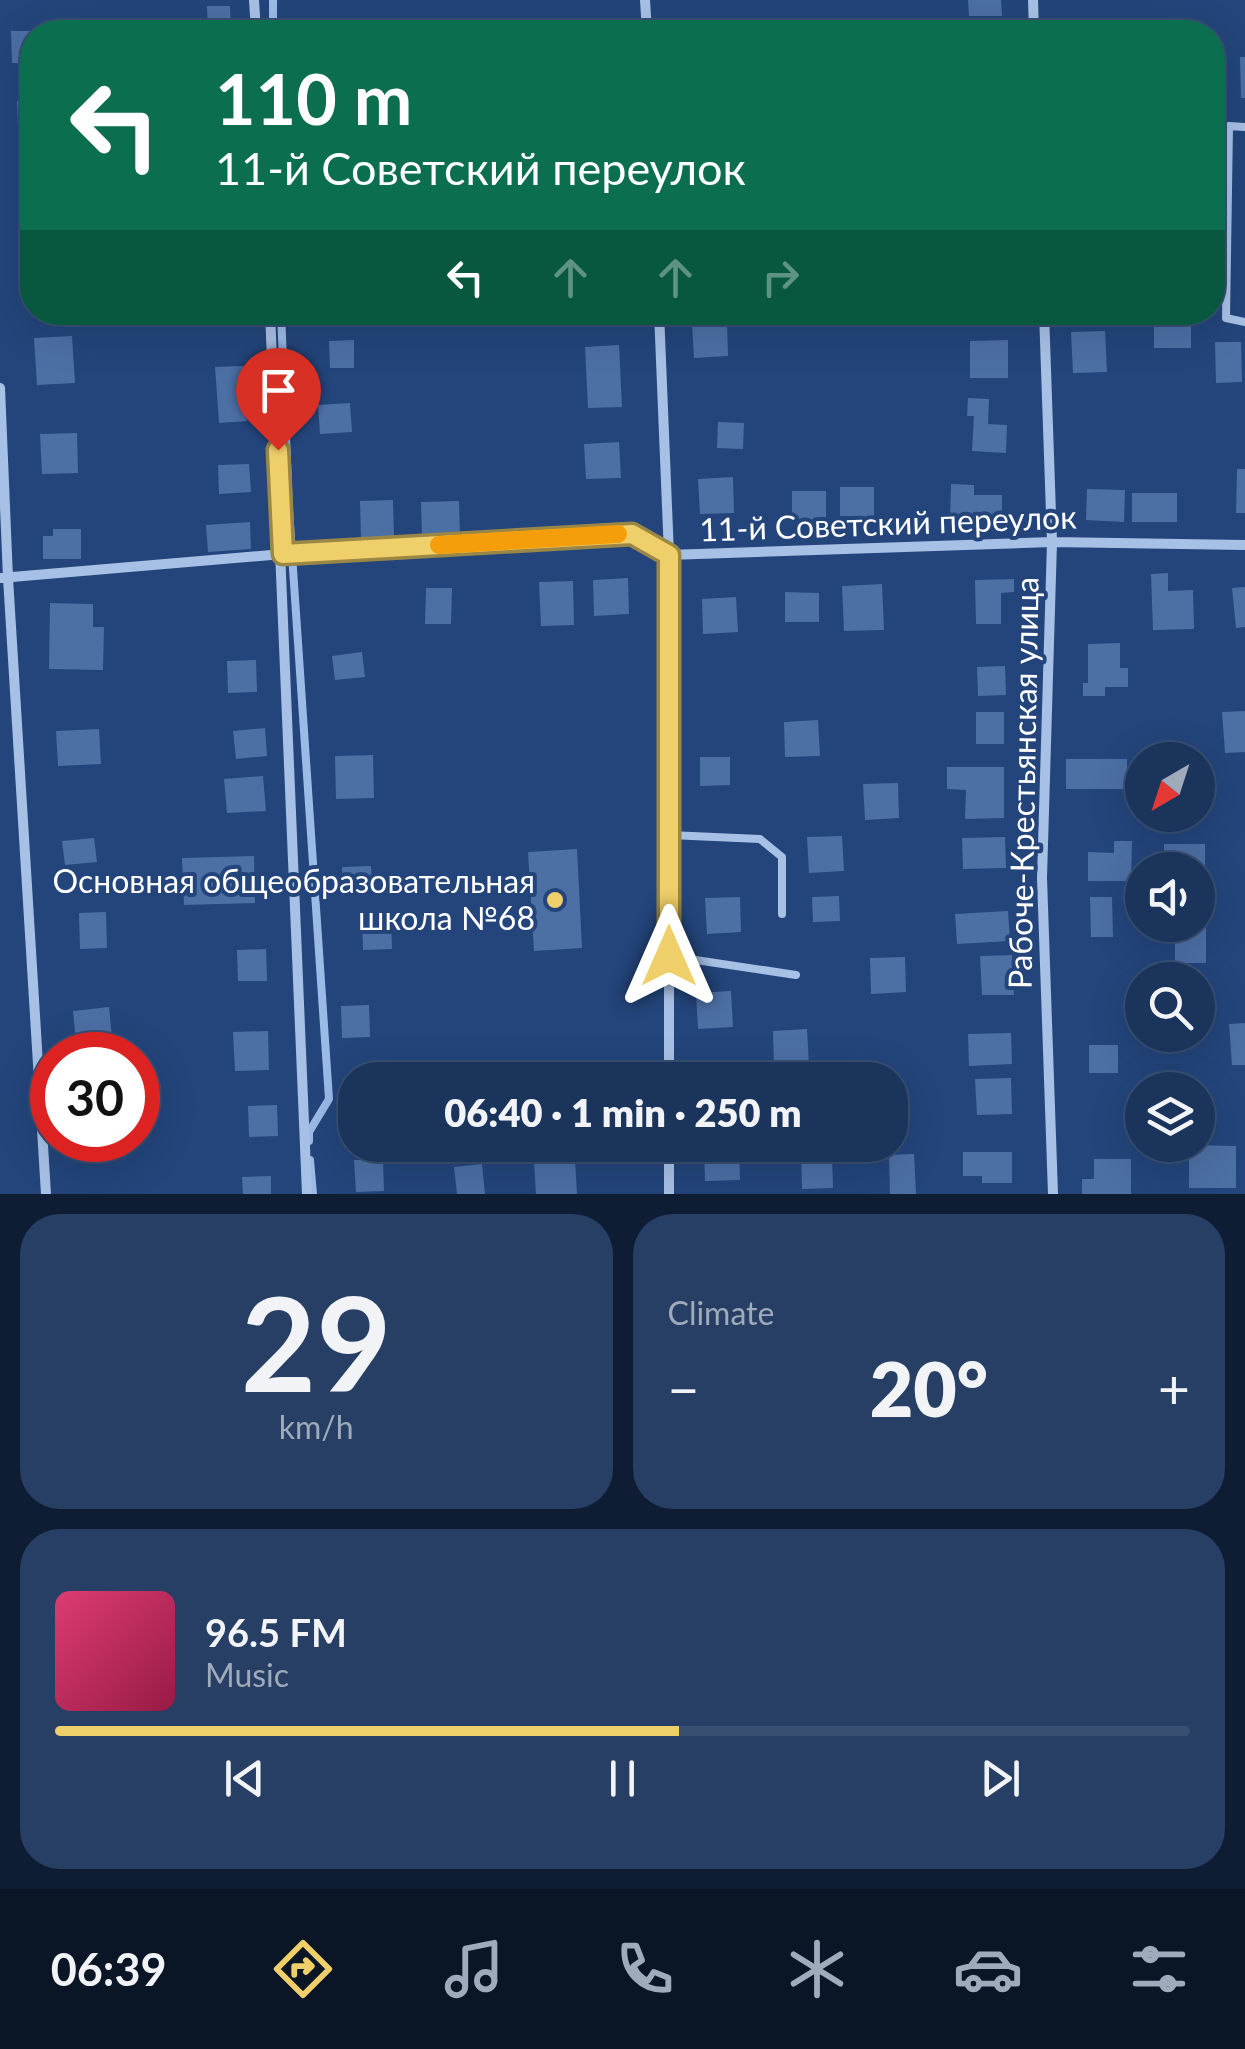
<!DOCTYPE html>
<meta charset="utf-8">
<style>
:root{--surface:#1a345c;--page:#273f65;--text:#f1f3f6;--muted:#9faabb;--line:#384f72;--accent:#efcf6a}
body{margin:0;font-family:Lato,sans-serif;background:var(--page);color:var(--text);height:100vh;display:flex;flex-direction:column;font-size:38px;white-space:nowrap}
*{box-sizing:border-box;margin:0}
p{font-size:32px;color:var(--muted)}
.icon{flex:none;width:55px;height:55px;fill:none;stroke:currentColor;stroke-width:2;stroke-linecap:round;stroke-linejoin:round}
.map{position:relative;height:1194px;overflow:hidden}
.panel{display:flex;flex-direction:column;gap:20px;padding:20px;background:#0e1d33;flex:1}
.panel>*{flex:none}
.banner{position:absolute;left:20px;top:20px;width:1205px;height:305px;border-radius:40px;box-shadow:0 10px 40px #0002,0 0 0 2px var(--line);background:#0b6e4f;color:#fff;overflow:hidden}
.needle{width:65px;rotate:219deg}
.buttons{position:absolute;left:1125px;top:742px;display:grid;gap:20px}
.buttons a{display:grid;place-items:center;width:90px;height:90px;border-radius:50%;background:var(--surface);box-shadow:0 10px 40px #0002,0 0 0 2px var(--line);font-size:50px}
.speed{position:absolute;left:30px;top:1032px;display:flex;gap:20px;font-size:50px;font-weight:700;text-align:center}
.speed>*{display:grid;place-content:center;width:130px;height:130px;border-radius:50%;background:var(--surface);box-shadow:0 10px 40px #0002,0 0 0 2px var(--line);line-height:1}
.speed .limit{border:15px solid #d22;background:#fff;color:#111}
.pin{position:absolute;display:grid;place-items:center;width:85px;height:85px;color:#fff;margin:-102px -42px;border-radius:50% 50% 50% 0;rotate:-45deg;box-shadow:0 0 10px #0007}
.pin .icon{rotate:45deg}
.me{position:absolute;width:110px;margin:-55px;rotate:0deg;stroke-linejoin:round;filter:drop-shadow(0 0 8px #0008)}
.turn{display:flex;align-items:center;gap:35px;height:210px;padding:0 30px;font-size:45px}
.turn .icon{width:130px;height:130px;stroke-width:2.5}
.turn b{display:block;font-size:70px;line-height:85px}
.lanes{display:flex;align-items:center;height:95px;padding:0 30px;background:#0003;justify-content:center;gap:50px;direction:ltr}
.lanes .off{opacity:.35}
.big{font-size:75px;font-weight:800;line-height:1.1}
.panel .card{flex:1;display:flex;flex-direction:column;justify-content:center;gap:15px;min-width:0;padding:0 35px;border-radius:40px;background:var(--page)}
.panel .dial{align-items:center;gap:0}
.dial b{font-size:130px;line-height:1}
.song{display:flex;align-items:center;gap:30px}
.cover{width:120px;height:120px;border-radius:15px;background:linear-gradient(135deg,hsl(340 70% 55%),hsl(340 70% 35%))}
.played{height:10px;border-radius:5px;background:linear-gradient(90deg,var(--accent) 55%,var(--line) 55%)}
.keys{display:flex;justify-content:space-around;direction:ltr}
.heat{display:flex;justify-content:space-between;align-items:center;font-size:55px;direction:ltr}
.panel .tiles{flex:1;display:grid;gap:20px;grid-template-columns:1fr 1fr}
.card:last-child{grid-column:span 2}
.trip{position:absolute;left:338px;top:1062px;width:570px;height:100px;border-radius:40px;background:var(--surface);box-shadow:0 10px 40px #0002,0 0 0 2px var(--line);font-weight:800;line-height:100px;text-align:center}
.dock{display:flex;height:160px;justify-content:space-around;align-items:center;background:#0a1525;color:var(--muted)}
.dock .icon{width:70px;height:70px}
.dock .selected{color:var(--accent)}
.dock b{font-size:45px;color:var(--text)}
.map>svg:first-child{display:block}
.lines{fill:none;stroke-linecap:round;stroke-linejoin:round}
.stream{stroke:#9bbae6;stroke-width:8}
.building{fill:#4c6fa4}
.lane{stroke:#a7c0e5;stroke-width:8}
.street{stroke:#a7c0e5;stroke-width:10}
.route-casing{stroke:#9b8745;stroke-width:25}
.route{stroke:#efcf6a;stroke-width:18}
.slow{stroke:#f59e0b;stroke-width:18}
.poi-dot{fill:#efcf6a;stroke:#23457b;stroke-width:4}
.labels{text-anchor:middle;stroke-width:8;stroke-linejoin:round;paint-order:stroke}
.street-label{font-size:32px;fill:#fff;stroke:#23457b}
.poi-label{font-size:32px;fill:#fff;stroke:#23457b;text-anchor:end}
</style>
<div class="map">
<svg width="1245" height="1194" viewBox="0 0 1245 1194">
<rect width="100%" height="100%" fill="#23457b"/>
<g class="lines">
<!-- stream -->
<path class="stream" d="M273 0V32
M281 312 289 510 329 1099 309 1132V1141
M310 1160 313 1194"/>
</g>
<!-- building -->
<path class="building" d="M968 0H1001L1002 16H969Z
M207 6H230L231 31 208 32Z
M611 22V32H563V23Z
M11 31H32V63H12Z
M1240 57H1245V98H1241Z
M32 100V148L19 149 17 101Z
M559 312H623V316L559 319Z
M727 321 728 356 694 358 692 323Z
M1154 325 1191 326V348H1154Z
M1105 331 1107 372 1073 373 1071 332Z
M72 336 75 383 37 385 34 338Z
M354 340V368H330L329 341Z
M1008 340V378H970V341Z
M1215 342H1241L1242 382 1216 383Z
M619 345 622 407 588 408 585 347Z
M243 366 247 421 219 423 215 367Z
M968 398 989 399 988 424 1007 425 1006 453 972 451 974 416H967Z
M350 403 352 432 320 434 318 405Z
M718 422 744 423 743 449 717 448Z
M77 433 78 473 42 474 40 434Z
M619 442 621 478 586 479 584 444Z
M249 464 251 492 219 494 218 465Z
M1237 469H1245V513H1236Z
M733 477 734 513 700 514 698 479Z
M951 484 974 485V495H1002V523L950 522Z
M840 487H874V517L840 516Z
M1087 489 1125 490 1124 522 1086 520Z
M792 491H826V520H792Z
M1132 493H1177V522H1132Z
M393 500 394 538 361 539 360 501Z
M459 501 460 537 422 538 421 502Z
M250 522 251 549 208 552 206 525Z
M53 529H81V559H43V536H53Z
M1168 573V591L1193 590 1194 629 1153 630 1151 574Z
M628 578 629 614 594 616 593 580Z
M1014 579V592L1001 593V624H976L975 580Z
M573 581 574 625 541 626 539 582Z
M882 584 884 630 844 631 842 586Z
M1245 587V627L1236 628 1232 588Z
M426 588H452L451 624H425Z
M785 592 819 593V622H785Z
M736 597 738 632 703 634 702 599Z
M50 603 93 604V627H104L103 670 49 669Z
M1120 643V668H1128V687H1105V696H1083V683H1088V644Z
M362 652 365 677 335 680 332 656Z
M256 660 257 692 228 693 227 661Z
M1005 666 1006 695 978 696 977 667Z
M1245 711V752L1225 753 1222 712Z
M976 712H1004V744H976Z
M818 720 820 756 785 757 784 722Z
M265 728 267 756 236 759 233 731Z
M99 729 101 764 58 766 56 731Z
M373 755 374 798 336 799 335 756Z
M700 757H730V785L700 786Z
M1066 759H1127V789H1066Z
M947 767H1004V818L965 819 966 790 947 789Z
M263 776 266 811 227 813 224 779Z
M898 783 899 818 865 820 863 784Z
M842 836 844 871 809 873 807 837Z
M1005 837 1006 868 963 869 962 838Z
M94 838 97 862 65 865 62 841Z
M1114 841H1132L1131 881H1088V852L1114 853Z
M1164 844H1205V875H1198V870H1164Z
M577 849 582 948 534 951 528 852Z
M254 856 255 903 184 905 182 858Z
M371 866 372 891 343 892 342 867Z
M839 896 840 921 813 922 812 897Z
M740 897 741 932 707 934 705 898Z
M1090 897H1112L1113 937H1091Z
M1008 911 1010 941 957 944 955 914Z
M106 912 107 948 80 949 79 913Z
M391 917 392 949 363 950 362 918Z
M1198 922H1206V963H1175V925H1198Z
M266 949 267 981H238L237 950Z
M1012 955 1014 995H982L980 956Z
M905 957 906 992 871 994 870 958Z
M1203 974 1204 1005H1198V980H1162V976Z
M731 991 733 1027 698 1029 696 993Z
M369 1005 370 1037 342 1038 341 1006Z
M109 1007 112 1038 76 1042 73 1011Z
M1245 1023V1065H1232L1229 1024Z
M807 1029 809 1065 774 1066 773 1031Z
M268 1031 269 1070 235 1071 233 1032Z
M1011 1033 1012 1064 969 1066 968 1034Z
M1089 1045H1118V1073H1089Z
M1011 1078 1012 1114 977 1115 975 1079Z
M277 1105 278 1136 249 1137 248 1106Z
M739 1145 740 1180 705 1181 704 1146Z
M1189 1145 1236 1146V1188H1189Z
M963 1152H1012V1183H982V1176H963Z
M801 1153H832L833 1188 802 1189Z
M914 1154 916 1194H890L889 1155Z
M1094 1159H1131V1194H1082V1179H1094Z
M354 1160H383L384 1191 356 1192Z
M575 1160 577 1194H536L534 1162Z
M482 1164 485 1194H457L454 1167Z
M271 1176V1194H243L242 1177Z"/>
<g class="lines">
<!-- lane -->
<path class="lane" d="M1245 127 1229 126 1226 318 1245 322
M669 835 760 839 782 857V914
M669 956 796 975"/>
<!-- street -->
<path class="street" d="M254 0 256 32
M645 0 647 32
M1033 0 1034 32
M270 312 307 1194
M659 312 669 555V1080
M1044 312 1052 542 1042 878 1053 1194
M0 388 8 578 46 1194
M0 578 283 554 632 534 669 555 1052 542 1245 545
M669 1194V1145"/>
</g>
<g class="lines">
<!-- route casing -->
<g class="route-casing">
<path id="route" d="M278 450 283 554 632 534 669 555V956"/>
</g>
<!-- route -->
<use href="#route" class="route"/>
<!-- slow -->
<path class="slow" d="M439 545 618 534"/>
</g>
<!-- markers -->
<circle class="poi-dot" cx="555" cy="900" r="10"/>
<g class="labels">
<!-- street labels -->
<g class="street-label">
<text transform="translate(888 524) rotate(-2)" y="11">11-й Советский переулок</text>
<text transform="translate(1024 783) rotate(-89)" y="11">Рабоче-Крестьянская улица</text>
</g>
<!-- poi labels -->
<g class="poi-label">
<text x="535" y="893">Основная общеобразовательная<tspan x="535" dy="37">школа №68</tspan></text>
</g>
</g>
</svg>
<div class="buttons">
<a><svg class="needle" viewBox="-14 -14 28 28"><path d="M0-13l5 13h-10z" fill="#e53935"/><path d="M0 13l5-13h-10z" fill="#9faabb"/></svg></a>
<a><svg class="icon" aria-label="sound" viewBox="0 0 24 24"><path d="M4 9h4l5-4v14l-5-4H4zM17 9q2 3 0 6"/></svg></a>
<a><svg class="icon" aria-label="search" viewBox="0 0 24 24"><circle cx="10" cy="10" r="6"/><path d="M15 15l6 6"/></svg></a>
<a><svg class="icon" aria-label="layers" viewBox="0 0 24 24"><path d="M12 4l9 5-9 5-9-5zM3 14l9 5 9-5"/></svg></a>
</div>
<div class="speed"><div class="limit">30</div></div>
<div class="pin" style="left:278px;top:450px;background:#d93025"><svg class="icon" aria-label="arrive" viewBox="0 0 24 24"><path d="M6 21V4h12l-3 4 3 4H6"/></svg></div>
<svg class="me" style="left:669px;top:956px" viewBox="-20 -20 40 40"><path d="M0-17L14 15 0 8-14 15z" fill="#efcf6a" stroke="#fff" stroke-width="4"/></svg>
<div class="trip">06:40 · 1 min · 250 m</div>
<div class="banner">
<div class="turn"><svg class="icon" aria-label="left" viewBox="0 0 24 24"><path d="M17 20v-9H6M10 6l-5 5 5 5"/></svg><div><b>110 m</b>11-й Советский переулок</div></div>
<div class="lanes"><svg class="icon" aria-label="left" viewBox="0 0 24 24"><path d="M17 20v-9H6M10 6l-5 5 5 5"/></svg><svg class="icon off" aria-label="ahead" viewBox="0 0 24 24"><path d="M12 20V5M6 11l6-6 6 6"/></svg><svg class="icon off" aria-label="ahead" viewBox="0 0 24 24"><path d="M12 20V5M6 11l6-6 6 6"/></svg><svg class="icon off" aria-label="right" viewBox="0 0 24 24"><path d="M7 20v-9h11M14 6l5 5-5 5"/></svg></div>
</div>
</div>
<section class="panel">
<div class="tiles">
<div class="card dial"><b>29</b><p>km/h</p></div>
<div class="card"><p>Climate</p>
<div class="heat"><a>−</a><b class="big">20°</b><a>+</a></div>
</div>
<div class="card">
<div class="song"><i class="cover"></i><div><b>96.5 FM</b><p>Music</p></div></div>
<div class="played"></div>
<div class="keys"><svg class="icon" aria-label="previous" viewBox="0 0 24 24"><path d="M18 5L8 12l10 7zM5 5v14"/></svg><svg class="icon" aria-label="pause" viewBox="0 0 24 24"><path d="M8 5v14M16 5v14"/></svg><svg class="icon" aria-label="next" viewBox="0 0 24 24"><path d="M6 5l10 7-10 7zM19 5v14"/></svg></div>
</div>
</div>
</section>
<nav class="dock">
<b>06:39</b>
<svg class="icon selected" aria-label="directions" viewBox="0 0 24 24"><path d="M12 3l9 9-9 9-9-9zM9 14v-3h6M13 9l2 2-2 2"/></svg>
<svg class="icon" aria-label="music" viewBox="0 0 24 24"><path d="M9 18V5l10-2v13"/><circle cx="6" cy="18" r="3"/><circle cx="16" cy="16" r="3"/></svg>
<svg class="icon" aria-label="phone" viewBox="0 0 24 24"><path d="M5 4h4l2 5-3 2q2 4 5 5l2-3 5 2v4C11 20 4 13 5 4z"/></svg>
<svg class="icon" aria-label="climate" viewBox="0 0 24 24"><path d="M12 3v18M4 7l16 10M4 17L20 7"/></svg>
<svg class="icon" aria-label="car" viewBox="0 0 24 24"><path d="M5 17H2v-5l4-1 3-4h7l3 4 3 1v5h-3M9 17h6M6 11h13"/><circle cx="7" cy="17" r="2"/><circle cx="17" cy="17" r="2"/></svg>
<svg class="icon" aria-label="filters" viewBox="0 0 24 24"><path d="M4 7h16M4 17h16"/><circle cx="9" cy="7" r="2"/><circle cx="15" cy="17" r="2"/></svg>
</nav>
